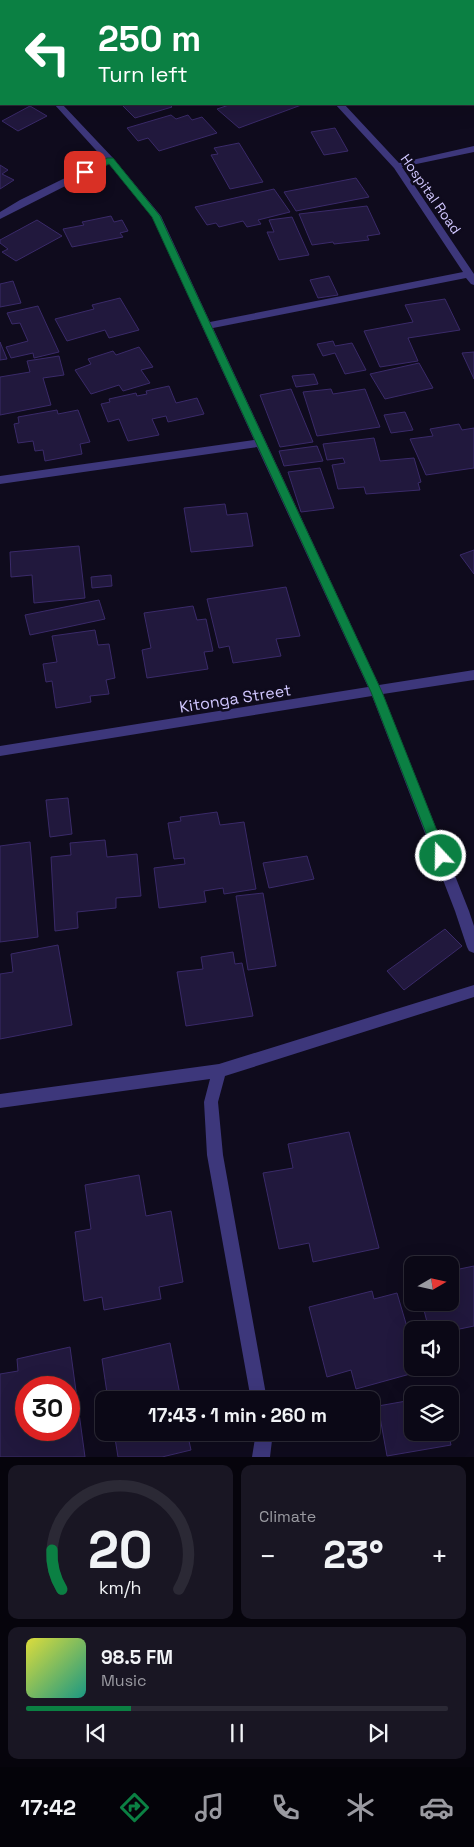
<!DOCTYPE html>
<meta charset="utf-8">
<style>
:root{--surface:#0b0816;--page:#191623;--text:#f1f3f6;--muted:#9a9aa1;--line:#2b2935;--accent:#0b8043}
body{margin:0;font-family:"Space Grotesk",sans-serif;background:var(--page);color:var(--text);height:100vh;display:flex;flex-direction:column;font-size:19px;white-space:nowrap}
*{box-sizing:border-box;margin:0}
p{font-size:16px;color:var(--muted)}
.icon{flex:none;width:28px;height:28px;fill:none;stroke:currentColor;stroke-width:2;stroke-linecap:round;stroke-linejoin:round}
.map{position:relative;height:1457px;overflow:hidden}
.sheet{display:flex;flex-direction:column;gap:8px;padding:8px;background:#06040c;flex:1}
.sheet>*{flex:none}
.banner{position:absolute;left:0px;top:0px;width:475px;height:105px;box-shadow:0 5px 20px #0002,0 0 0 1px var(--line);background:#0b8043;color:#fff;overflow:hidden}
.needle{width:32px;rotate:81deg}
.controls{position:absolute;left:404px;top:1256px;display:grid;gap:10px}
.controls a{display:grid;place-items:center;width:55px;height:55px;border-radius:10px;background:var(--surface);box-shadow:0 5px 20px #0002,0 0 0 1px var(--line);font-size:25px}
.speed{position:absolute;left:15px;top:1376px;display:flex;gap:10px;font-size:25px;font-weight:700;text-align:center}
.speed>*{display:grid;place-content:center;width:65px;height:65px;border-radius:50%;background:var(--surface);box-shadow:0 5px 20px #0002,0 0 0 1px var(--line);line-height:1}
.speed .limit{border:8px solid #d22;background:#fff;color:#111}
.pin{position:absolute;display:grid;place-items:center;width:42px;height:42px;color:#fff;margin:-21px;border-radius:10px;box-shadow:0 2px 8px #0006}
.me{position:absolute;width:55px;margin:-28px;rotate:339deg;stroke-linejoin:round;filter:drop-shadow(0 0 4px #0008)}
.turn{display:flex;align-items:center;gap:18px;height:105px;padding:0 15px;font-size:22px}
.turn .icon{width:65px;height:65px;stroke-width:2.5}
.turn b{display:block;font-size:35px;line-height:42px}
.big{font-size:38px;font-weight:700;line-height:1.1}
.sheet .card{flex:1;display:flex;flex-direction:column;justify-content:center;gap:8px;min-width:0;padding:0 18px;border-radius:10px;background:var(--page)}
.sheet .dial{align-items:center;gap:0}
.dial svg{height:130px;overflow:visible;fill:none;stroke:var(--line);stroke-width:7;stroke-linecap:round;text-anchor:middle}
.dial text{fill:var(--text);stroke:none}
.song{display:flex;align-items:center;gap:15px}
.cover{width:60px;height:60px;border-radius:8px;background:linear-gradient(135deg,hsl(60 70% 55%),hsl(170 70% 35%))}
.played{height:5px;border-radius:2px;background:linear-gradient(90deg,var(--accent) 25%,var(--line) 25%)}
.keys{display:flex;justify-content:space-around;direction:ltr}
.heat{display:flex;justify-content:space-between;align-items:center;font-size:28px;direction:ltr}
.sheet .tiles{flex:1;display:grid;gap:8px;grid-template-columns:1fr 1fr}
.card:last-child{grid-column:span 2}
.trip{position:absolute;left:95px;top:1391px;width:285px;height:50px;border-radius:10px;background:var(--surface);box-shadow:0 5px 20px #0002,0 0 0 1px var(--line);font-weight:700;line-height:50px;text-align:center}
.tab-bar{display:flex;height:80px;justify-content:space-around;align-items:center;background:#040309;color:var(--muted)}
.tab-bar .icon{width:35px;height:35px}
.tab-bar .current{color:var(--accent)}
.tab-bar b{font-size:22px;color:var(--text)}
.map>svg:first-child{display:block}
.building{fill:#21183d;stroke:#3a2a69;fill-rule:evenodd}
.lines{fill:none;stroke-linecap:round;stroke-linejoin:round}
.street{fill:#3d377b;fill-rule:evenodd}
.route{fill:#0b8043;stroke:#07532c}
.labels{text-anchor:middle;stroke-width:5;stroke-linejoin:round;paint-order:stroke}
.far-street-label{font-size:14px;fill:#d1c7ff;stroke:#0f0b1d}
.street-label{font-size:16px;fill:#d1c7ff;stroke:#0f0b1d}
</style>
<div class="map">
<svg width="474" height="1457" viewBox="0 0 474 1457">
<rect width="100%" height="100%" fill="#0f0b1d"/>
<!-- building -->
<path class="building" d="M126 104H171H169L172 107 135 118 122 105Z
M232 104H304L239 128 217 109Z
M30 106 47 116 18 131 2 121Z
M171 115 176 119 188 115 192 120 202 117 217 133 159 151 148 138 138 141 127 128Z
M335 128 348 151 324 155 311 132Z
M239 143 263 182 230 189 211 155 218 154 214 148Z
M0 165 8 170 2 174 14 180 0 189Z
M356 178 369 197 296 211 284 192Z
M274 189 290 212 258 220 261 224 247 227 243 221 219 227 216 223 207 225 195 207Z
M367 206 380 234 367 236 369 240 334 244 333 242 312 245 299 214Z
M111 216 114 222 122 220 128 231 120 233 123 237 72 247 63 229 84 225 82 222Z
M292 217 309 255 279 260 267 232H274L269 220Z
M37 220 62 236 16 261 2 252 8 249 0 243V240Z
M329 276 338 295 318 298 310 280Z
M13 281 21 303 0 307V284Z
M120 298 139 330 109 338 105 330 67 341 55 319 94 309 92 305Z
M445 299 460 330 408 338 418 361 380 367 364 331 413 322 405 305Z
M38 306 59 352 34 358 33 353 11 358 6 347 28 341 20 323 12 324 7 313Z
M333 341 335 346 352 343 366 370 345 374 335 353 323 356 317 344Z
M0 342 7 359 0 360Z
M139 347 153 367 141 370 150 383 123 391 119 385 91 394 75 370 91 364 88 359 113 351 116 355Z
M474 352V379L462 353Z
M59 356 64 375 43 378 51 405 0 415V377L30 372 27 361Z
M419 363 433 388 385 399 370 374Z
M314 374 318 384 296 387 292 376Z
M169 386 176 403 197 398 204 414 168 422 166 416 152 419 159 435 128 441 119 419 108 422 101 404 110 402 109 399 136 393 137 396 147 394 146 391Z
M291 389 313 442 280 447 260 395Z
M331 389 333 394 365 389 380 427 317 436 303 392Z
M57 410 58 414 78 410 90 442 80 444 82 454 45 461 43 450 35 451 33 441 18 443 14 424 19 423 18 417Z
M405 412 413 430 391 433 384 415Z
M459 424 462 430 474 428V468L426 475 410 439 433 436 430 429Z
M374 438 380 461 414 458 421 482 418 483 420 490 366 494 364 487 338 489 332 465 345 463 343 458 327 460 323 444Z
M317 446 323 461 284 466 279 451Z
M320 468 334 508 301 512 288 472Z
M225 504 227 515 247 513 253 546 191 552 184 508Z
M79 546 85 598 34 603 32 575 11 577 10 552Z
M474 550V574L460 555Z
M111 575 112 586 92 588 91 577Z
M286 587 300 636 276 639 281 656 233 663 229 646 219 648 207 599Z
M99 600 105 619 30 635 25 615Z
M193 606 197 620 206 619 213 651 204 652 208 669 147 678 142 650 151 648 144 613Z
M95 630 98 645 109 644 115 678 106 680 109 694 90 696 91 702 56 708 52 681 46 682 43 664 57 662 52 636Z
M68 798 72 834 50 837 46 800Z
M217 812 220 825 244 822 256 889 224 894 223 888 204 891 206 902 159 908 154 868 185 864 184 858 174 859 168 823 181 821 180 817Z
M105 840 107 857 137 854 141 896 116 898V908L77 912 78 928 55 931 51 857 71 855 70 843Z
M30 842 38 937 0 942V846Z
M307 856 314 879 269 888 263 863Z
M263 893 276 966 248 970 236 896Z
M445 929 462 946 404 990 387 971Z
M58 945 72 1025 0 1039V974L13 972 11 954Z
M233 952 235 964 242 963 253 1016 186 1026 177 972 203 969 201 957Z
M349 1132 379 1248 313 1262 309 1243 279 1249 263 1173 293 1168 288 1144Z
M139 1175 146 1216 171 1211 183 1282 159 1287 161 1299 104 1310 102 1297 84 1301 75 1232 91 1229 85 1185Z
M474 1266V1326L450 1331 429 1330 422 1302H450V1271Z
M372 1291 374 1299 397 1293 412 1344V1368H420L421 1371 356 1389 351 1370 327 1377 309 1307Z
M170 1343 181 1400H108L102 1359Z
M70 1347 85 1457H0V1374L18 1371 17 1359ZM26 1388H69V1430H26Z
M412 1400V1432H448L451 1445 387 1456 378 1406Z
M114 1432H187L191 1450 162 1457H118Z"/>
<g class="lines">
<!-- street -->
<path class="street" d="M220 0H228L229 1H221Z
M0 40H1V45H0Z
M54 104H62L113 158 161 216 210 322 463 272 394 168 335 104H344L399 163 474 146V152L402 167 474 274V285L471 284 466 278 213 328 379 685 474 670V680L383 694 469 911 474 926V953L469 951 467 947 455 911 372 696 0 756V746L368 687 257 447 0 484V476L254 440 152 217 109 164 0 219V212L20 200 104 159Z
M474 985V997L225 1076 218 1102 223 1155 267 1400H251L207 1155 204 1102 210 1079 0 1108V1094L219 1064Z
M256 1432H273L270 1457H252Z"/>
</g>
<!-- route -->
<path class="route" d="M107 158H113L160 216 382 692 447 856 445 860 441 862 436 860 435 856 371 692 152 217 109 164 88 174 81 172Z"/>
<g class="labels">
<!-- far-street labels -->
<g class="far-street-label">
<text transform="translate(431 194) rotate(55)" y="5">Hospital Road</text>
</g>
<!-- street labels -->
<g class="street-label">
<text transform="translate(235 698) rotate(-9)" y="6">Kitonga Street</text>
</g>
</g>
</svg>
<div class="controls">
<a><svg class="needle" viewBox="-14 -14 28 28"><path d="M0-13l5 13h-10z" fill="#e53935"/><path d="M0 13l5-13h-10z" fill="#9a9aa1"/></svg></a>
<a><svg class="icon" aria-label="sound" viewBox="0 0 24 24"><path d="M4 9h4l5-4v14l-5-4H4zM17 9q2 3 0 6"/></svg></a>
<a><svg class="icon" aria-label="layers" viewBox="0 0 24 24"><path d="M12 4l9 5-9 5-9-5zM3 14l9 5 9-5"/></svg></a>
</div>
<div class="speed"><div class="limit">30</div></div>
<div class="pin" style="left:85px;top:172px;background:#d93025"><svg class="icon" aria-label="arrive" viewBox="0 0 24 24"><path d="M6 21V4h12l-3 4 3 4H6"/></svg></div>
<svg class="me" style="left:441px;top:856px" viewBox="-20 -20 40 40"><circle r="17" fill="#0b8043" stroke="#fff" stroke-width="3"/><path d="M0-11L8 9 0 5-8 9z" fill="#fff"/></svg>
<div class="trip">17:43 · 1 min · 260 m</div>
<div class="banner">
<div class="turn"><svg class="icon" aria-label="left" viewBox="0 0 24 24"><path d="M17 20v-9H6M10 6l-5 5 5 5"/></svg><div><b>250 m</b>Turn left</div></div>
</div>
</div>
<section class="sheet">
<div class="tiles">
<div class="card dial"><svg viewBox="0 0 100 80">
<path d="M14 69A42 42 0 1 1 86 69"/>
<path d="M14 69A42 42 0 0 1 8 45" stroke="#0b8043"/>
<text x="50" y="56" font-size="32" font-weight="700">20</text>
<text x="50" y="72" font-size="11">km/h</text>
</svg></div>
<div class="card"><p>Climate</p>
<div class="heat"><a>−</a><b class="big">23°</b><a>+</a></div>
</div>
<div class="card">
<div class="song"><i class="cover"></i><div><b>98.5 FM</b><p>Music</p></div></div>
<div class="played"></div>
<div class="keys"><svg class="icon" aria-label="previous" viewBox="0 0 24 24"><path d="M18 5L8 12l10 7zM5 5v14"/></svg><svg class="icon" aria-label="pause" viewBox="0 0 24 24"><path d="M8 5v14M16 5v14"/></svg><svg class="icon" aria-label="next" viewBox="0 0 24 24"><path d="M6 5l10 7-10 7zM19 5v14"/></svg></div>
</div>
</div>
</section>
<nav class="tab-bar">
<b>17:42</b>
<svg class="icon current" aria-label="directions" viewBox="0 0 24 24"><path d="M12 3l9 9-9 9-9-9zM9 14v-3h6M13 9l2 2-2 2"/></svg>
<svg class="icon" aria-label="music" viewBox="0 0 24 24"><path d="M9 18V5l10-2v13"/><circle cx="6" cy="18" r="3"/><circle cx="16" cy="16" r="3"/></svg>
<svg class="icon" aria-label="phone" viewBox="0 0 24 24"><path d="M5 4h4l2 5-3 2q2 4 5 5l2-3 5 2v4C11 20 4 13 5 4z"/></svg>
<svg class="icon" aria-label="climate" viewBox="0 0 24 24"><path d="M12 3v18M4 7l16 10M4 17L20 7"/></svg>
<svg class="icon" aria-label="car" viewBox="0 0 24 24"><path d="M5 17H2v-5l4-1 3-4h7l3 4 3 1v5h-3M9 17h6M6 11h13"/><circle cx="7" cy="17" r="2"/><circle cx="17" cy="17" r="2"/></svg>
</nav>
